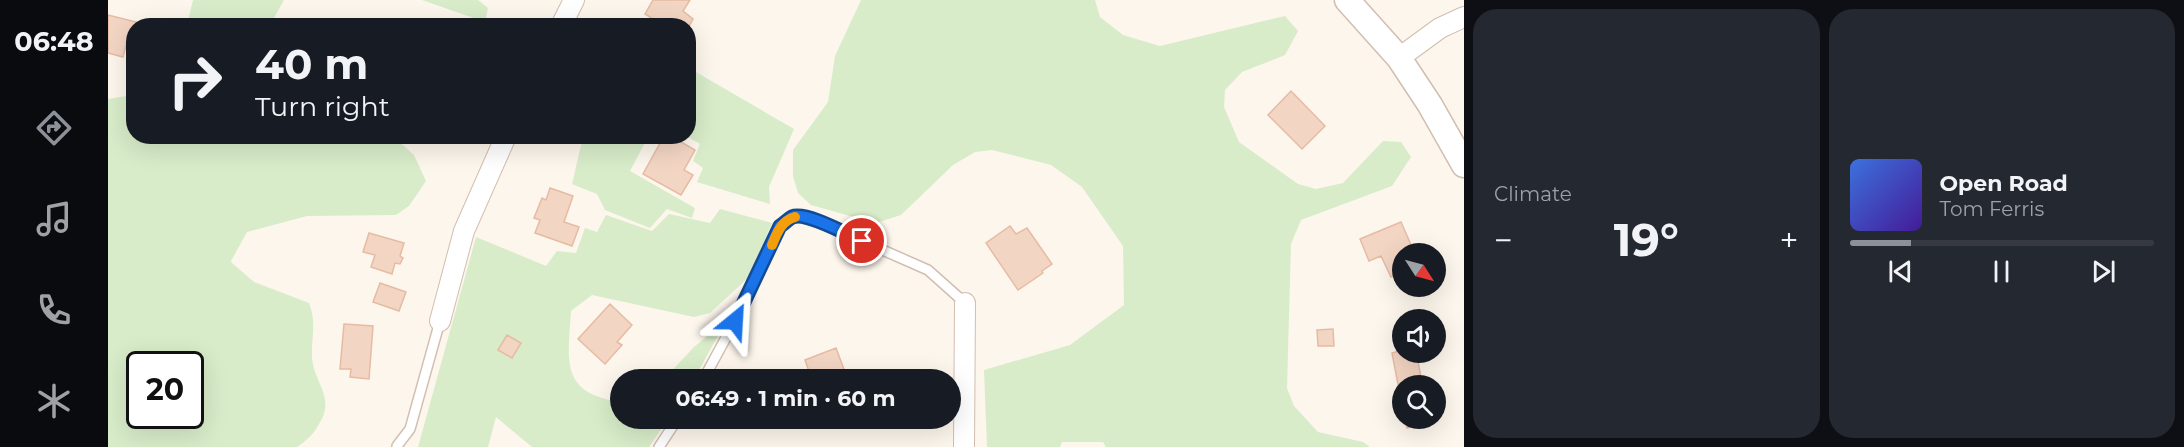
<!DOCTYPE html>
<meta charset="utf-8">
<style>
:root{--surface:#171b24;--page:#242831;--text:#f1f3f6;--muted:#9ea1a6;--line:#363941;--accent:#8c9099}
body{margin:0;font-family:Montserrat,sans-serif;background:var(--page);color:var(--text);height:100vh;display:flex;flex-direction:column;font-size:22px;white-space:nowrap}
*{box-sizing:border-box;margin:0}
p{font-size:20px;color:var(--muted)}
.icon{flex:none;width:33px;height:33px;fill:none;stroke:currentColor;stroke-width:2;stroke-linecap:round;stroke-linejoin:round}
.map{position:relative;flex:1;overflow:hidden}
.drawer{display:flex;flex-direction:column;gap:9px;padding:9px;background:#0d0f14;width:720px}
.drawer>*{flex:none}
.hud{position:absolute;left:18px;top:18px;width:570px;height:126px;border-radius:24px;box-shadow:0 6px 24px #0002;background:#171b24;color:var(--text);overflow:hidden}
.needle{width:39px;rotate:126deg}
.controls{position:absolute;left:1284px;top:243px;display:grid;gap:12px}
.controls a{display:grid;place-items:center;width:54px;height:54px;border-radius:50%;background:var(--surface);box-shadow:0 6px 24px #0002;font-size:30px}
.speed{position:absolute;left:18px;top:351px;display:flex;gap:12px;font-size:30px;font-weight:700;text-align:center}
.speed>*{display:grid;place-content:center;width:78px;height:78px;border-radius:50%;background:var(--surface);box-shadow:0 6px 24px #0002;line-height:1}
.speed .limit{border:3px solid #111;border-radius:9px;background:#fff;color:#111}
.pin{position:absolute;display:grid;place-items:center;width:51px;height:51px;color:#fff;margin:-26px;border:3px solid #fff;border-radius:50%;box-shadow:0 2px 6px #0007}
.me{position:absolute;width:66px;margin:-33px;rotate:27deg;stroke-linejoin:round;filter:drop-shadow(0 0 4px #0008)}
.turn{display:flex;align-items:center;gap:21px;height:126px;padding:0 30px;font-size:27px}
.turn .icon{width:78px;height:78px;stroke-width:2.5}
.turn b{display:block;font-size:42px;line-height:51px}
.big{font-size:45px;font-weight:700;line-height:1.1}
.drawer .tile{flex:1;display:flex;flex-direction:column;justify-content:center;gap:9px;min-width:0;padding:0 21px;border-radius:24px;background:var(--page)}
.song{display:flex;align-items:center;gap:18px}
.cover{width:72px;height:72px;border-radius:9px;background:linear-gradient(135deg,hsl(220 70% 55%),hsl(260 70% 35%))}
.played{height:6px;border-radius:3px;background:linear-gradient(90deg,var(--accent) 20%,var(--line) 20%)}
.keys{display:flex;justify-content:space-around;direction:ltr}
.heat{display:flex;justify-content:space-between;align-items:center;font-size:33px;direction:ltr}
.drawer .tiles{flex:1;display:grid;gap:9px;grid-template-columns:repeat(2,1fr)}
.trip{position:absolute;left:502px;top:369px;width:351px;height:60px;border-radius:30px;background:var(--surface);box-shadow:0 6px 24px #0002;font-weight:700;line-height:60px;text-align:center}
main{display:flex;flex:1;min-height:0}
.tabs{display:flex;flex-direction:column;width:108px;justify-content:space-around;align-items:center;background:#090b0e;color:var(--muted)}
.tabs .icon{width:42px;height:42px}
.tabs .current{color:var(--accent)}
.tabs b{font-size:27px;color:var(--text)}
.map>svg:first-child{display:block}
.green{fill:#d8ecc9;fill-rule:evenodd}
.building{fill:#f3d5c3;stroke:#e6bba3;stroke-width:1.5}
.lines{fill:none;stroke-linecap:round;stroke-linejoin:round}
.service-casing{stroke:#d1beb0;stroke-width:12}
.minor-casing{stroke:#d1beb0;stroke-width:22}
.tertiary-casing{stroke:#d1beb0;stroke-width:27}
.service{stroke:#fff;stroke-width:9}
.minor{stroke:#fff;stroke-width:20}
.tertiary{stroke:#fff;stroke-width:24}
.route-casing{stroke:#114b97;stroke-width:15}
.route{stroke:#1a73e8;stroke-width:10}
.slow{stroke:#f59e0b;stroke-width:10}
</style>
<main>
<nav class="tabs">
<b>06:48</b>
<svg class="icon current" aria-label="directions" viewBox="0 0 24 24"><path d="M12 3l9 9-9 9-9-9zM9 14v-3h6M13 9l2 2-2 2"/></svg>
<svg class="icon" aria-label="music" viewBox="0 0 24 24"><path d="M9 18V5l10-2v13"/><circle cx="6" cy="18" r="3"/><circle cx="16" cy="16" r="3"/></svg>
<svg class="icon" aria-label="phone" viewBox="0 0 24 24"><path d="M5 4h4l2 5-3 2q2 4 5 5l2-3 5 2v4C11 20 4 13 5 4z"/></svg>
<svg class="icon" aria-label="climate" viewBox="0 0 24 24"><path d="M12 3v18M4 7l16 10M4 17L20 7"/></svg>
</nav>
<div class="map">
<svg width="1356" height="447" viewBox="0 0 1356 447">
<rect width="100%" height="100%" fill="#fdf6ec"/>
<!-- green -->
<path class="green" d="M85 0H176L162 25H79Z
M314 0H370L380 8 377 22Z
M753 0H987L992 17 1015 35 1052 46 1177 16 1190 31 1177 55 1134 72 1117 90 1116 107 1131 142 1190 184 1208 189 1235 183 1275 141 1293 142 1303 157 1284 186 1193 220 1183 244 1179 388 1186 406 1210 432 1255 442 1262 447H998L995 442H954L952 447H879L876 370 962 345 1016 305 1015 246 974 187 943 165 884 150 867 152 845 165 793 215 771 222H763L703 205 690 193 685 176V150L720 102 727 56Z
M581 68 686 129 661 187 662 204 589 182 595 168 585 161 592 144 580 137Z
M25 95 26 136 286 137 306 155 318 181 301 206 288 215 199 216 139 232 123 261 124 263 146 282 201 303C209 324 203 337 204 358 206 383 228 398 211 424 205 435 199 440 189 447H0V99ZM82 364V416H32V364Z
M475 137H540L522 171 587 208 584 218 559 209 542 228 497 210 489 194 464 184Z
M612 209 664 223 642 276 602 313 586 317 484 295 463 311C460 360 451 394 513 402V418L560 419 541 447H424L388 417 380 447H310L368 237 438 266 449 251 468 253 477 228 489 232 498 215 544 231 561 214 602 223Z
M618 321 586 379H556L586 347Z"/>
<!-- building -->
<path class="building" d="M545 0H582L575 11 585 19 580 28V26H556L537 14Z
M0 15 28 22 22 46 18 45 15 57 0 53Z
M1183 91 1217 126 1194 149 1160 115Z
M556 136H563L587 150 576 170 585 175 573 195 535 174Z
M442 188 465 196 456 222 471 227 464 246 427 233 432 220 426 218 434 198 438 200Z
M1293 222 1307 254H1294V273L1283 277 1273 256 1261 261 1252 239Z
M902 226 908 234 919 228 944 264 934 271 935 273 910 290 878 243Z
M261 233 296 243 292 256 295 258 292 264 287 263 284 274 263 267 267 255 255 252Z
M272 283 298 292 291 311 265 302Z
M502 304 524 325 509 342 514 345 497 364 470 339Z
M236 324 265 326 261 379 242 377 243 369H232Z
M1225 329 1226 346H1210L1209 330Z
M399 335 413 343 404 358 390 350Z
M728 348 740 380H704L697 360Z
M1294 350V352H1308L1314 382 1294 386V405L1284 353Z
M1297 418H1321L1322 424 1299 428Z"/>
<g class="lines">
<!-- service casing -->
<g class="service-casing">
<path id="service" d="M595 380 627 321 672 226C688 214 692 216 711 222L820 270 857 303
M289 446 302 429 332 321
M551 447 570 418"/>
</g>
<!-- minor casing -->
<g class="minor-casing">
<path id="minor" d="M453 26 466 0
M1291 58 1332 28 1356 17
M332 321 356 231 398 136
M856 447 857 303"/>
</g>
<!-- tertiary casing -->
<g class="tertiary-casing">
<path id="tertiary" d="M1239 0 1291 58 1322 105 1356 165"/>
</g>
<!-- service -->
<use href="#service" class="service"/>
<!-- minor -->
<use href="#minor" class="minor"/>
<!-- tertiary -->
<use href="#tertiary" class="tertiary"/>
</g>
<g class="lines">
<!-- route casing -->
<g class="route-casing">
<path id="route" d="M627 321 672 226C676 224 680 219 684 217 698 211 740 235 754 241"/>
</g>
<!-- route -->
<use href="#route" class="route"/>
<!-- slow -->
<path class="slow" d="M664 245C669 233 673 221 687 217"/>
</g>
</svg>
<div class="controls">
<a><svg class="needle" viewBox="-14 -14 28 28"><path d="M0-13l5 13h-10z" fill="#e53935"/><path d="M0 13l5-13h-10z" fill="#9ea1a6"/></svg></a>
<a><svg class="icon" aria-label="sound" viewBox="0 0 24 24"><path d="M4 9h4l5-4v14l-5-4H4zM17 9q2 3 0 6"/></svg></a>
<a><svg class="icon" aria-label="search" viewBox="0 0 24 24"><circle cx="10" cy="10" r="6"/><path d="M15 15l6 6"/></svg></a>
</div>
<div class="speed"><div class="limit">20</div></div>
<div class="pin" style="left:754px;top:241px;background:#d93025"><svg class="icon" aria-label="arrive" viewBox="0 0 24 24"><path d="M6 21V4h12l-3 4 3 4H6"/></svg></div>
<svg class="me" style="left:627px;top:321px" viewBox="-20 -20 40 40"><path d="M0-17L14 15 0 8-14 15z" fill="#1a73e8" stroke="#fff" stroke-width="4"/></svg>
<div class="trip">06:49 · 1 min · 60 m</div>
<div class="hud">
<div class="turn"><svg class="icon" aria-label="right" viewBox="0 0 24 24"><path d="M7 20v-9h11M14 6l5 5-5 5"/></svg><div><b>40 m</b>Turn right</div></div>
</div>
</div>
<section class="drawer">
<div class="tiles">
<div class="tile"><p>Climate</p>
<div class="heat"><a>−</a><b class="big">19°</b><a>+</a></div>
</div>
<div class="tile">
<div class="song"><i class="cover"></i><div><b>Open Road</b><p>Tom Ferris</p></div></div>
<div class="played"></div>
<div class="keys"><svg class="icon" aria-label="previous" viewBox="0 0 24 24"><path d="M18 5L8 12l10 7zM5 5v14"/></svg><svg class="icon" aria-label="pause" viewBox="0 0 24 24"><path d="M8 5v14M16 5v14"/></svg><svg class="icon" aria-label="next" viewBox="0 0 24 24"><path d="M6 5l10 7-10 7zM19 5v14"/></svg></div>
</div>
</div>
</section>
</main>
